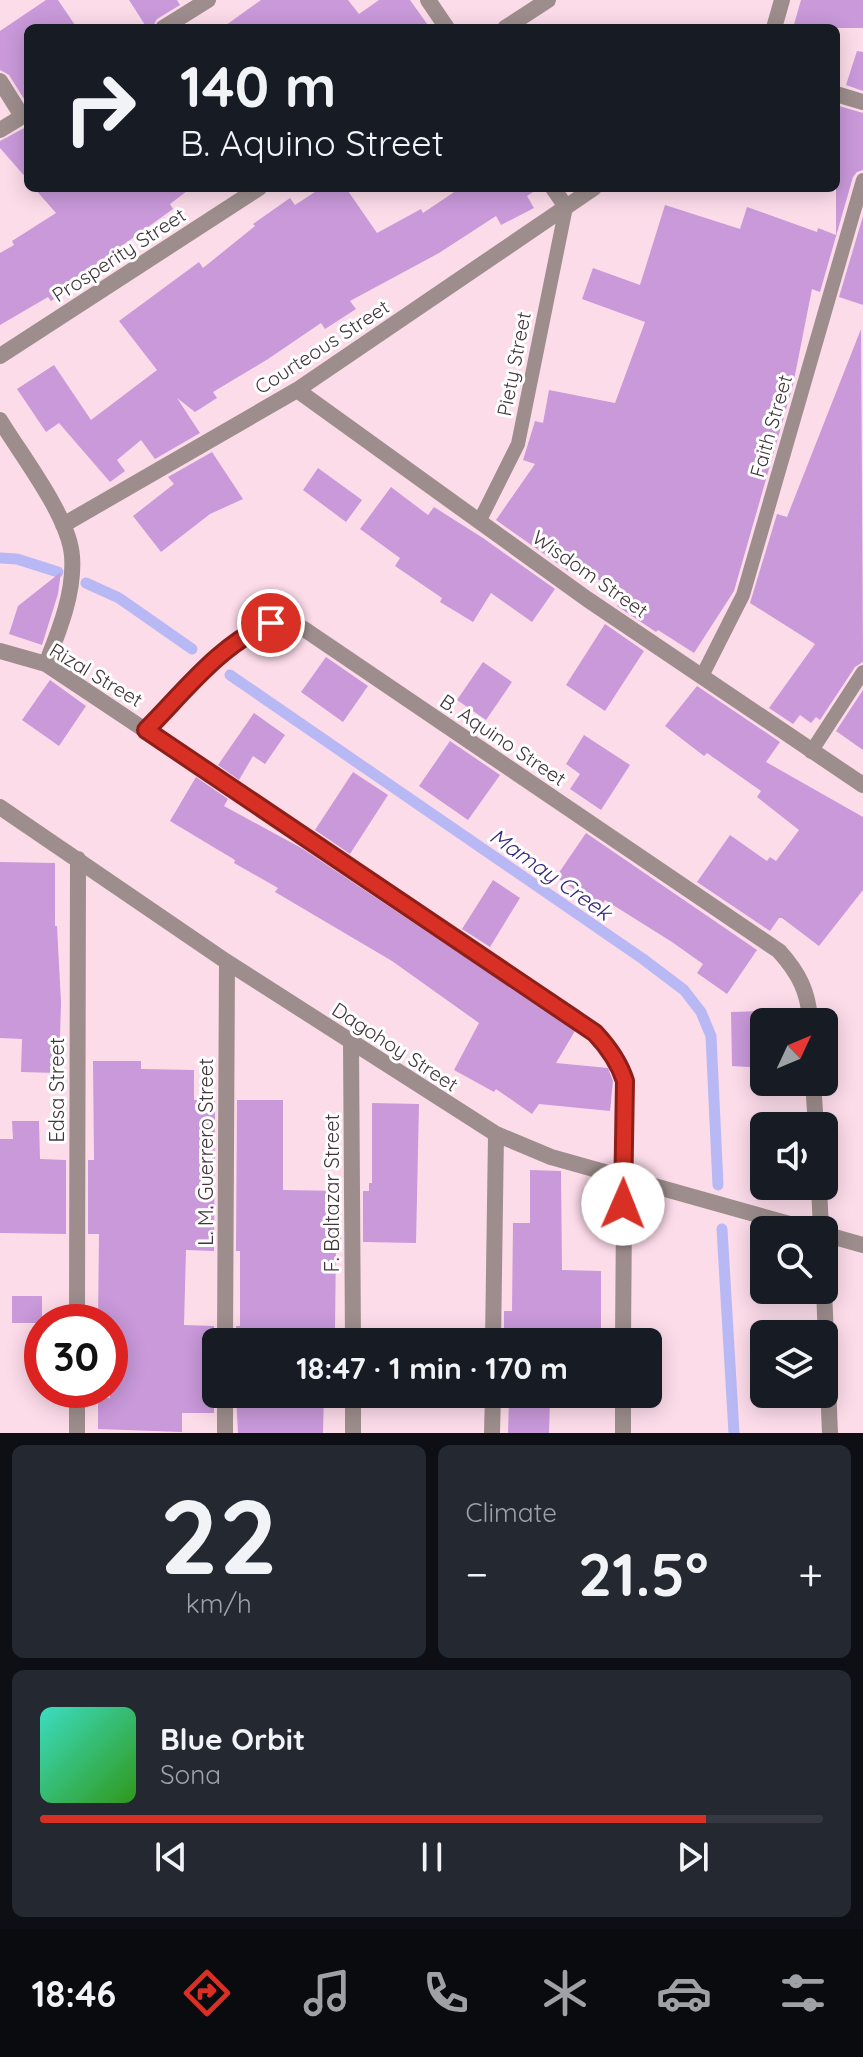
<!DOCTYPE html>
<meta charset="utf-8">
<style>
:root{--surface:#171b24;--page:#242831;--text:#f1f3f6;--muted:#9ea1a6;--line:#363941;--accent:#d93025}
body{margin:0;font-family:Quicksand,sans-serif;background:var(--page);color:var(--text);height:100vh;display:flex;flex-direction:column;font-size:30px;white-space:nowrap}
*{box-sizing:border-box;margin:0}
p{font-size:26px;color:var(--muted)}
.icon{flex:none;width:44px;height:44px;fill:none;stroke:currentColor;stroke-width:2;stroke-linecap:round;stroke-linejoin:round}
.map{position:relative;height:1433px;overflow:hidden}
.sheet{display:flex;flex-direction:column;gap:12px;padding:12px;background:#0d0f14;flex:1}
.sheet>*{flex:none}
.top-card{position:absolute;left:24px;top:24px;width:816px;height:168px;border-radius:12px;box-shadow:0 4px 20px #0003;background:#171b24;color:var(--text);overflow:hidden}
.needle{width:52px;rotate:46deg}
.controls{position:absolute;left:750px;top:1008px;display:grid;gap:16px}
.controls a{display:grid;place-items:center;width:88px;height:88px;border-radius:12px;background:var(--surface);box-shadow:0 4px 20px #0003;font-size:40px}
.speed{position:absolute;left:24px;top:1304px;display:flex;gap:16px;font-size:40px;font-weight:700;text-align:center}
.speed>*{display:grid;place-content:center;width:104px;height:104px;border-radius:50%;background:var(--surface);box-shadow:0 4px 20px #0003;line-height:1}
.speed .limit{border:12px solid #d22;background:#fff;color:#111}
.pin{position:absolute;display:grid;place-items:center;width:68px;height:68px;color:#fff;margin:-34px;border:4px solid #fff;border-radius:50%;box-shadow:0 2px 8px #0007}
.me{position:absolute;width:88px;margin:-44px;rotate:1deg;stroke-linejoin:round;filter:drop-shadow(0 0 6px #0008)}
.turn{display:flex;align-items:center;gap:28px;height:168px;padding:0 24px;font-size:36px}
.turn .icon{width:104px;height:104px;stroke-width:2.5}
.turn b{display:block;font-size:56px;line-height:68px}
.big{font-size:60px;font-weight:800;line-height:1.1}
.sheet .card{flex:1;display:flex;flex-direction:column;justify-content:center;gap:12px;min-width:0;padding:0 28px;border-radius:12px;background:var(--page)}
.sheet .dial{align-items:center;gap:0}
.dial b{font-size:104px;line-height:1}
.song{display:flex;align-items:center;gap:24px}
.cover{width:96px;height:96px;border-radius:12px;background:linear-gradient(135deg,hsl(170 70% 55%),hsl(110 70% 35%))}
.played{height:8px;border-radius:4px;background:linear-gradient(90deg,var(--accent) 85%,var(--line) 85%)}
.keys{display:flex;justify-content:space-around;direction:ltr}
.heat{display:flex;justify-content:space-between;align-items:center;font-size:44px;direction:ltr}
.sheet .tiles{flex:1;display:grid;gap:12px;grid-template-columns:1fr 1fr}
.card:last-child{grid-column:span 2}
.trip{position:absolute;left:202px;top:1328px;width:460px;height:80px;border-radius:12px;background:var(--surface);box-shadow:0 4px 20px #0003;font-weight:800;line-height:80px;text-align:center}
.tabs{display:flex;height:128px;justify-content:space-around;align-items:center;background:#090b0e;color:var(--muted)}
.tabs .icon{width:56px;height:56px}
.tabs .selected{color:var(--accent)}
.tabs b{font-size:36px;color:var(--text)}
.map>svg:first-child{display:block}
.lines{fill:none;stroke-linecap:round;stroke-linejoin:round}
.stream{stroke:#b8b8f4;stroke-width:11}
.building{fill:#c999da}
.service{stroke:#9d8e8d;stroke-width:14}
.minor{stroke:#9d8e8d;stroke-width:16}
.route-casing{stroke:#8d1f18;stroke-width:20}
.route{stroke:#d93025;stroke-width:14}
.labels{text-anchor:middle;stroke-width:6;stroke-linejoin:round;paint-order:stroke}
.street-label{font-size:20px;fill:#42353b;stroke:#fff}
.water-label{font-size:22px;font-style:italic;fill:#362a7d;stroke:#fff}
</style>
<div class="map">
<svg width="863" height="1433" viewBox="0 0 863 1433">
<rect width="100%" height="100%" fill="#fddcea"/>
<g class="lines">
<!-- stream -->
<path class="stream" d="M0 558 17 559 58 572
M86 583 119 598 192 649
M230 675 643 959 684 990 701 1012 711 1036 718 1185
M722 1229 734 1433"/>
</g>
<!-- building -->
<path class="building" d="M46 0H58L77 28H28L26 102 9 75 0 70V31Z
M129 0H177L180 5 157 19 152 28H147Z
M261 0H348L359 14 379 0H410L430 28H222Z
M801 0H863V28H793Z
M857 51 863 52V91L846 85Z
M839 106 863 113V170L857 172 853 177 820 292 812 289 793 385 734 591 694 653 658 630 656 632 617 606 624 596 573 563 568 571 496 520 535 464 523 460 535 421 543 423 549 390 615 403 645 322 582 299 593 268 640 285 665 205 740 229 747 207 817 232 818 228 836 235V116Z
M28 126V180L0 148V141Z
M34 188H191L170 204 173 209 84 273 87 278 51 301 48 297 0 325V253L14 245 12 241 56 213Z
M321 188H346L377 233 421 209 423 213 460 188H539L527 196 534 208 501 225 496 216 439 253 350 301 356 309 325 329 321 323 268 359 213 392 217 398 195 412 177 398 200 433 155 459 141 440 117 460 125 471 110 482 59 423 46 432 17 389 54 365 91 420 157 370 119 321 199 262 203 268 255 226 253 224 290 198 295 205Z
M863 216V305L839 297Z
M861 329 863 662 855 667 820 720 816 717 811 723 800 715 793 724 769 708 815 644 750 603 777 514 787 517Z
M212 452 243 499 210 514 161 552 133 516 174 484 168 477Z
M318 468 362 500 346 522 303 490Z
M391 487 428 515 434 507 483 538 555 589 532 622 491 593 473 622 440 602 442 598 395 566 400 558 360 529Z
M61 572 58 594 42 645 9 634 18 606Z
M605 624 644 651 605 711 566 685Z
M326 657 368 686 343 722 301 692Z
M483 662 512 682 486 720 457 700Z
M50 680 86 706 59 746 22 720Z
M697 686 780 742 766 762 863 817V890L819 946 782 918H779L770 931 697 882 730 835 767 861 770 857 776 861 799 830 757 797 761 791 707 753 704 756 665 726Z
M863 690V750L836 731Z
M254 713 285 735 265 764 253 756 239 780 218 765Z
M584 735 630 765 601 810 570 789 580 774 566 764Z
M450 741 500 775 468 820 419 786Z
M353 772 388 795 350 854 315 830Z
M196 777 228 799 224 806 303 849 568 1026 575 1031 556 1063 608 1068 613 1081 610 1111 539 1104 532 1114 496 1089 494 1092 454 1070 479 1023 392 961 275 892 278 888 234 863 235 860 170 821Z
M586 833 757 950 727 994 697 973 703 964 672 942 605 900 600 907 556 877Z
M0 862 55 863V926H57L61 1002 59 1073 21 1072 22 1039 0 1038Z
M493 880 520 898 490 947 462 929Z
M764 1011V1068L732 1066 731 1012Z
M93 1061H141V1069L194 1070V1100H215L214 1251 186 1250 184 1325 214 1326V1413H182V1432L98 1429V1398H110V1322H98L99 1234H88V1160H94Z
M237 1100H283V1190L341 1191V1242H336L335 1332 280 1331V1342H236V1326H240V1251H236Z
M372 1103 419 1104 416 1243 363 1242V1191H369V1183H372Z
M12 1121H39L40 1159 66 1160V1234L0 1233V1139H13Z
M530 1170 561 1171 562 1270 601 1271V1336L554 1335V1342H504V1311H512L513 1223H530Z
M12 1296H42V1323H12Z
M236 1394H324L323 1433H238Z
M509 1400 550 1401 549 1433H508Z"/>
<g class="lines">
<!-- service -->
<path class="service" d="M480 520 518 444 566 207
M702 676 743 595 863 180
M811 752 863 672"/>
<!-- minor -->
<path class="minor" d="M428 0 447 28
M163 28 208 0
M505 28 548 0
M774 28 782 0
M0 81 22 116
M836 94 863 102
M0 130 28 113
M553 188 566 207
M0 356 259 188
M297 390 587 599 863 785
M0 420C21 455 69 516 72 556 75 592 59 631 46 664
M63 525 297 390 594 188
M0 651 46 664 575 1017C599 1036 616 1052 625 1081L623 1342
M146 730C176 700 229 635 268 625 280 621 293 626 304 629L779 951C799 973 809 993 810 1022
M0 807 227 962 496 1134 551 1157 811 1230
M351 1043 353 1342
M813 1082 816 1126
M819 1186 821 1230
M824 1234 863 1245
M824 1290 830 1433
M77 1322 78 859
M225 1342 227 962
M493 1342 496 1134
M353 1394V1433
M77 1433V1390
M225 1433V1394
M492 1433 493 1394
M623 1433V1394"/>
</g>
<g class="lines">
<!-- route casing -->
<g class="route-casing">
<path id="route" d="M271 623C221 643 184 692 146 730L595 1033C609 1048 619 1062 625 1081L623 1204"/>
</g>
<!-- route -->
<use href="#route" class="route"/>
</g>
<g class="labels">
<!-- street labels -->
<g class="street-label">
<text transform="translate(119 255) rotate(-33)" y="7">Prosperity Street</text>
<text transform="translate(322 347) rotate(-33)" y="7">Courteous Street</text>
<text transform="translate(514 364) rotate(-79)" y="7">Piety Street</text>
<text transform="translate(771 426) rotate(-74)" y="7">Faith Street</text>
<text transform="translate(590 574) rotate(35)" y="7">Wisdom Street</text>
<text transform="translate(96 675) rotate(31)" y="7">Rizal Street</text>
<text transform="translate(503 740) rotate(34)" y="7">B. Aquino Street</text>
<text transform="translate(395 1047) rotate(33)" y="7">Dagohoy Street</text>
<text transform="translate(57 1090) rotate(-90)" y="7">Edsa Street</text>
<text transform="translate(206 1152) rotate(-90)" y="7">L. M. Guerrero Street</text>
<text transform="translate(332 1193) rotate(-90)" y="7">F. Baltazar Street</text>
</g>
<!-- water labels -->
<g class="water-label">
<text transform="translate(551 874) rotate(35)" y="8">Mamay Creek</text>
</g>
</g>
</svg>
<div class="controls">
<a><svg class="needle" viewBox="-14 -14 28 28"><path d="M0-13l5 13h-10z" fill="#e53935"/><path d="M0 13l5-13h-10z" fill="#9ea1a6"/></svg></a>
<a><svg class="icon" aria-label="sound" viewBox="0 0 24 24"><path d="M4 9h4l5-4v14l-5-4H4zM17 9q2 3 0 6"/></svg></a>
<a><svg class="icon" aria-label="search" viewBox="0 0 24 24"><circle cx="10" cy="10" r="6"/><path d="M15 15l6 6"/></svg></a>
<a><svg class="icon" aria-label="layers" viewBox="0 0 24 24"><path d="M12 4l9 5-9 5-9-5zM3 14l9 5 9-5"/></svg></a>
</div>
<div class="speed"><div class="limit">30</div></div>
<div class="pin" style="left:271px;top:623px;background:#d93025"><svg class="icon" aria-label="arrive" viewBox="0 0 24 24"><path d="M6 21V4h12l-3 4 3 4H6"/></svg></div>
<svg class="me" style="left:623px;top:1204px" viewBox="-20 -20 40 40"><circle r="19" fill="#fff"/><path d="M0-13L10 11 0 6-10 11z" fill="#d93025"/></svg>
<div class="trip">18:47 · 1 min · 170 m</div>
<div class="top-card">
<div class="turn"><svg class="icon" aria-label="right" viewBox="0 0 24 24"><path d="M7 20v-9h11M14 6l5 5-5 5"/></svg><div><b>140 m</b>B. Aquino Street</div></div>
</div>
</div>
<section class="sheet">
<div class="tiles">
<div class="card dial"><b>22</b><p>km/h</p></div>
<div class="card"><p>Climate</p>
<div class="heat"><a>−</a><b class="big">21.5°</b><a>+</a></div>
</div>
<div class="card">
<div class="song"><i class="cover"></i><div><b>Blue Orbit</b><p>Sona</p></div></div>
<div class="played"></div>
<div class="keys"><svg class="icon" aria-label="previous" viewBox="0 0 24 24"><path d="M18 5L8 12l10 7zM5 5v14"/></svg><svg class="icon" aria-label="pause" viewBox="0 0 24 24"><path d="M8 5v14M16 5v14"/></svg><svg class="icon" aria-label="next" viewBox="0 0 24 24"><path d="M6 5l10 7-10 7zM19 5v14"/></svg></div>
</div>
</div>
</section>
<nav class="tabs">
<b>18:46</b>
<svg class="icon selected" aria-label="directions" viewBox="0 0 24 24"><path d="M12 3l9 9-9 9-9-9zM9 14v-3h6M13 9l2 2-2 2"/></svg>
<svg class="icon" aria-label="music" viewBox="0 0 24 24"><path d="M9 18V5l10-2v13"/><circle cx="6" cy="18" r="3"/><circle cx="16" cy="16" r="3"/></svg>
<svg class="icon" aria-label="phone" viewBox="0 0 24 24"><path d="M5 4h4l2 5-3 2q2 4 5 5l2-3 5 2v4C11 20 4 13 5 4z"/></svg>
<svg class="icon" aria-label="climate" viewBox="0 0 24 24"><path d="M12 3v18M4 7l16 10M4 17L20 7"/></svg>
<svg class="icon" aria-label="car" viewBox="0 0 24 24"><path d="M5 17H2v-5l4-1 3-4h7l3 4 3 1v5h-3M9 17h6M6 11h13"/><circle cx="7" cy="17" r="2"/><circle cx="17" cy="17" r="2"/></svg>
<svg class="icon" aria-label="filters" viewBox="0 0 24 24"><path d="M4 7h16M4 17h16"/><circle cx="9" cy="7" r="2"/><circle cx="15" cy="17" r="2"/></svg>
</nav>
